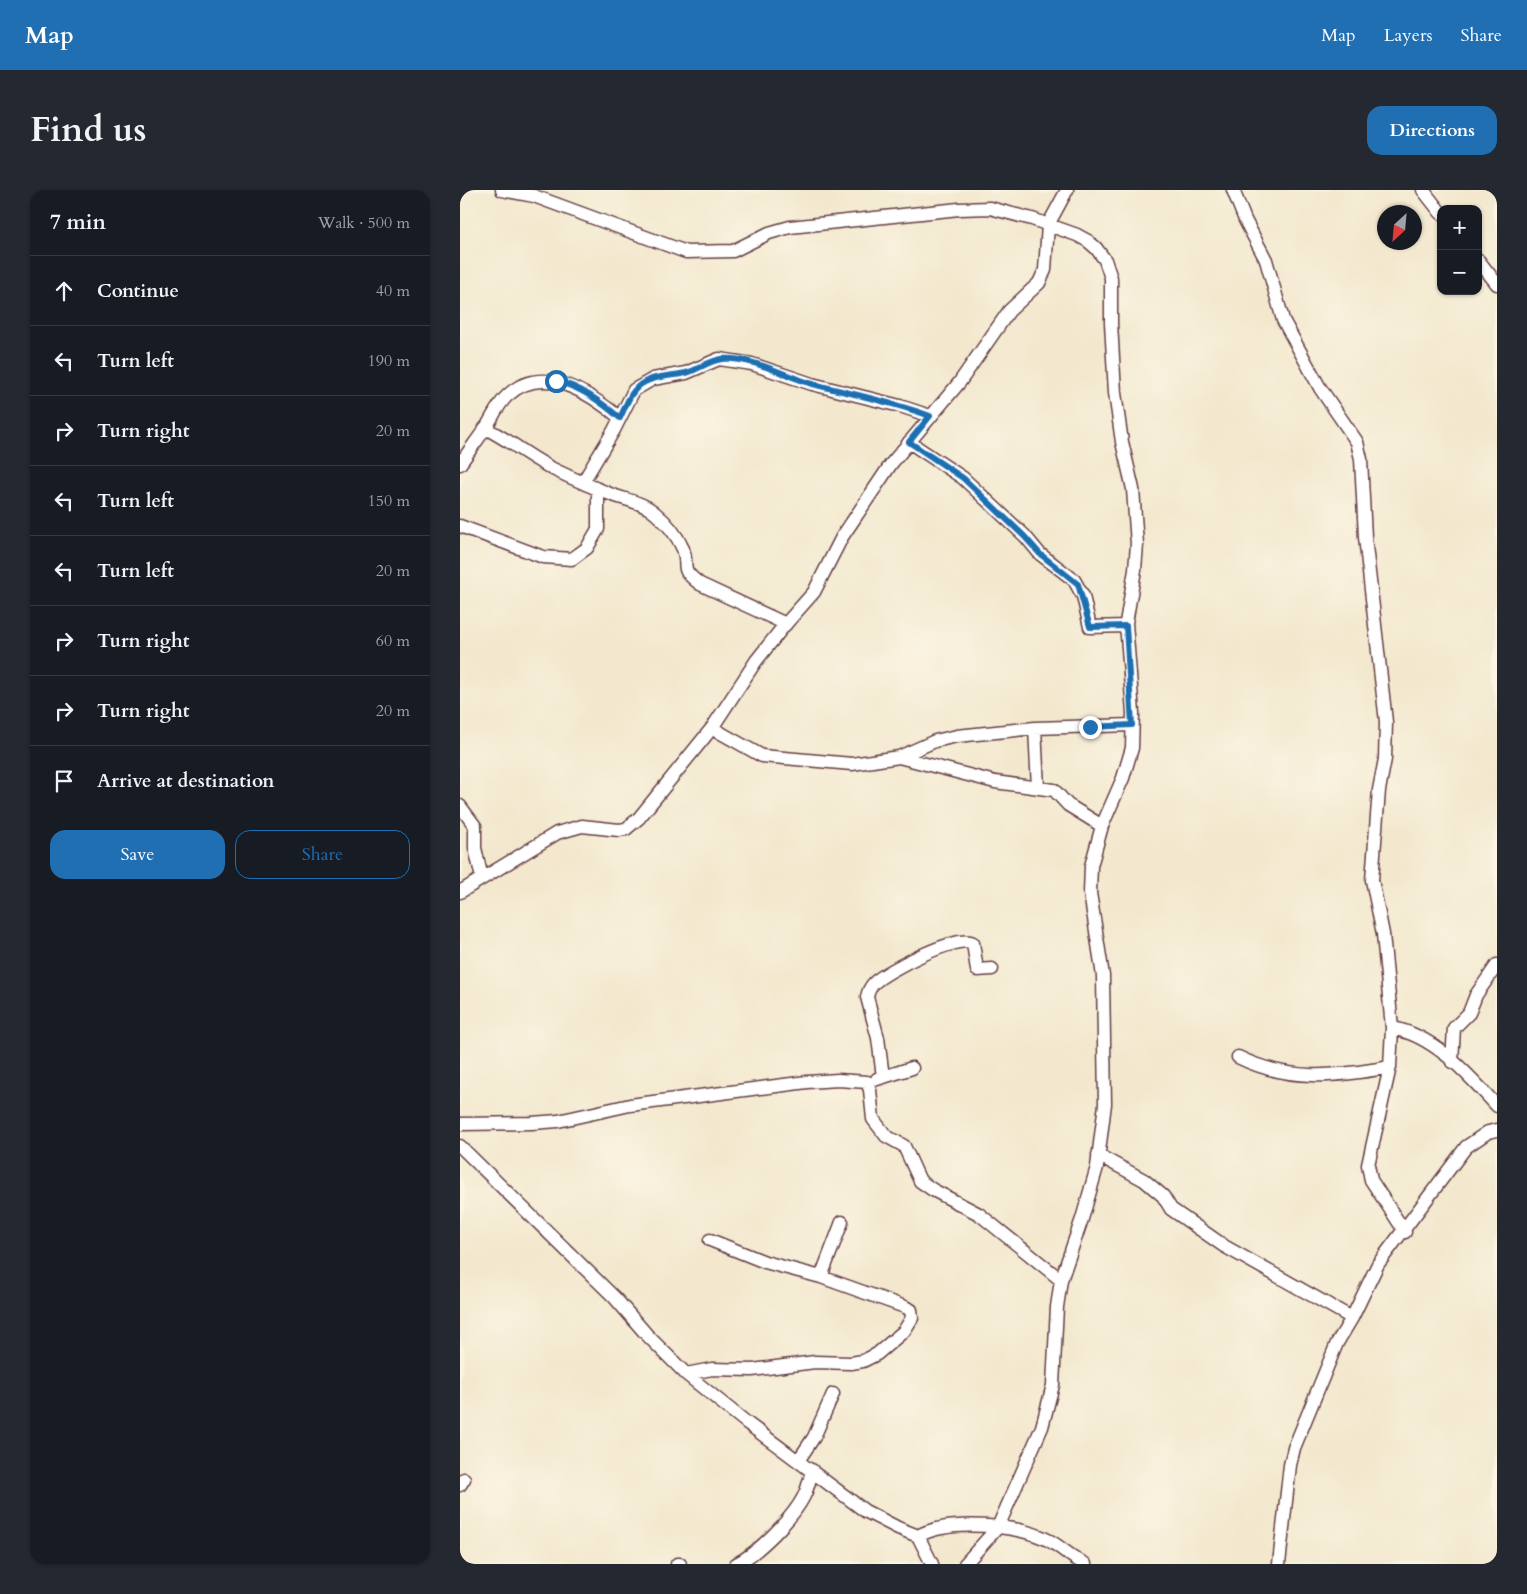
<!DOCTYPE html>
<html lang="en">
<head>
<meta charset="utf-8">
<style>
	body { margin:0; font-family:Cardo,serif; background:#242831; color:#f1f3f6 }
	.controls { position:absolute; right:15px; top:15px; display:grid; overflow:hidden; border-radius:10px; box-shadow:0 1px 4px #0004 }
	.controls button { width:45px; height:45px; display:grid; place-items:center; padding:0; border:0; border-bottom:1px solid #363941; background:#171b24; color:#f1f3f6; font:25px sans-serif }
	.compass { position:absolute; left:917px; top:15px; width:45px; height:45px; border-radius:50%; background:#171b24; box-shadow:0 1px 4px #0004; rotate:206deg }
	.stop { position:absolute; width:15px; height:15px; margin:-11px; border:4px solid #1f6fb2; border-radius:50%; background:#fff }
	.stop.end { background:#1f6fb2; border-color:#fff; box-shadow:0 1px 5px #0008 }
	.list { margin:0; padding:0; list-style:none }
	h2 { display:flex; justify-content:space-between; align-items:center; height:65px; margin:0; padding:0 20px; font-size:21px }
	h2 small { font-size:16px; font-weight:400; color:#9ea1a6 }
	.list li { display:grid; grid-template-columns:32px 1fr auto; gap:15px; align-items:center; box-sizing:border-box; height:70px; padding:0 20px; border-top:1px solid #363941 }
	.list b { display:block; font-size:19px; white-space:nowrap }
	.list em { font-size:16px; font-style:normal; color:#9ea1a6 }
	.actions { display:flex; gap:10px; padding:15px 20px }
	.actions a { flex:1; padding:11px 0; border:1px solid #1f6fb2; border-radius:15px; text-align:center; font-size:18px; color:#1f6fb2 }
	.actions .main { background:#1f6fb2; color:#fff }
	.icon { flex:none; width:28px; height:28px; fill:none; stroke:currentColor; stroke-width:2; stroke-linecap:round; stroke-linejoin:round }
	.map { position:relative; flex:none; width:1037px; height:1374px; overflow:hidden; border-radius:15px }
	header { display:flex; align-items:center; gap:30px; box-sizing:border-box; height:70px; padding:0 25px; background:#1f6fb2; color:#fff }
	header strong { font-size:24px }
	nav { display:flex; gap:28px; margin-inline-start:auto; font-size:18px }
	.intro { display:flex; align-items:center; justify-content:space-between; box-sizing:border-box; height:120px; padding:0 30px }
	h1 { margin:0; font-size:35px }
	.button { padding:12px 22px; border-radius:15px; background:#1f6fb2; color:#fff; font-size:18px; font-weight:700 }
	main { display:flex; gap:30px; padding:0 30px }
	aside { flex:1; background:#171b24; border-radius:15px; box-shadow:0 1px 4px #0004 }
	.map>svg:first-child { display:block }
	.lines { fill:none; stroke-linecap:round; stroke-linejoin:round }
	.minor-casing { stroke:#633d43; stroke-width:15 }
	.minor { stroke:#fff; stroke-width:12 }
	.route { stroke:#1f6fb2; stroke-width:6 }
</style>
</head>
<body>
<header>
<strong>Map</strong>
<nav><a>Map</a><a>Layers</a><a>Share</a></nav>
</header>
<div class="intro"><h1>Find us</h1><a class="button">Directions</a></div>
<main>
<aside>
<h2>7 min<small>Walk · 500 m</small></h2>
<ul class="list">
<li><svg class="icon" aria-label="ahead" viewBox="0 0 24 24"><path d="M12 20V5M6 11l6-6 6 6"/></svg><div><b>Continue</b></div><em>40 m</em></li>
<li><svg class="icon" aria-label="left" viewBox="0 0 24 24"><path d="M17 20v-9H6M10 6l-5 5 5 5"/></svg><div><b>Turn left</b></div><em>190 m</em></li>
<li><svg class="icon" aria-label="right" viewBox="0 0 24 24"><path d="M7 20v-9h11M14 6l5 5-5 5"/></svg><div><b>Turn right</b></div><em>20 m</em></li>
<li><svg class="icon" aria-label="left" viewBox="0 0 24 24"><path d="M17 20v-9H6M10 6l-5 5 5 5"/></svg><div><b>Turn left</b></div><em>150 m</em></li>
<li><svg class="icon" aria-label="left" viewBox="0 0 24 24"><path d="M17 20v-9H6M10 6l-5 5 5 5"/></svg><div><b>Turn left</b></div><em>20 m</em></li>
<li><svg class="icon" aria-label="right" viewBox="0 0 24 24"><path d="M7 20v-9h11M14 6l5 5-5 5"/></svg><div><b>Turn right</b></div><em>60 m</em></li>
<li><svg class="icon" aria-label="right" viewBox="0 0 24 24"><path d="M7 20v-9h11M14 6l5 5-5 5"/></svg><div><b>Turn right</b></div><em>20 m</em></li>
<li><svg class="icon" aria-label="arrive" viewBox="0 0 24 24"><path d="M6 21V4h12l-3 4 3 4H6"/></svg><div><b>Arrive at destination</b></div></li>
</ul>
<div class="actions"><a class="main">Save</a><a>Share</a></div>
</aside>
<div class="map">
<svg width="1037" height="1374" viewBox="0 0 1037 1374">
	<rect width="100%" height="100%" fill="#fcf5e5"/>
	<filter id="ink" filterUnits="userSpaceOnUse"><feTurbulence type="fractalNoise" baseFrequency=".02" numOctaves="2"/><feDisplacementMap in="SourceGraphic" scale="10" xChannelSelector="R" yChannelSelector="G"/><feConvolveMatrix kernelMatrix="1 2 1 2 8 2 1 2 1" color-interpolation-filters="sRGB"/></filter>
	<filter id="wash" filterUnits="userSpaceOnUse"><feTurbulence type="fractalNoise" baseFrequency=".0096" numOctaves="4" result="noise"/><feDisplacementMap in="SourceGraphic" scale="20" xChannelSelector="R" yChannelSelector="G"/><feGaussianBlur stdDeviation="1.12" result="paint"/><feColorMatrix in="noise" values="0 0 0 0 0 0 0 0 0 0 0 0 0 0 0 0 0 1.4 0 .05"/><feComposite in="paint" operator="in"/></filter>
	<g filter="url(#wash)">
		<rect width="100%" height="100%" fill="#f3e8ce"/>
	</g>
	<g filter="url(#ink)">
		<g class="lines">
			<g class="minor-casing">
				<path id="minor" d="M42,0l32,6 152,56 47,-1 36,-18 21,-6 169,-18 31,-1 42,11 45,16 11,6 8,7 9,12 6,18v45l4,70 7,49 11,47 4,55 -2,26 -9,53 7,90 -1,35 -9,30 -21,48 -11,40 -1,27 13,83 2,128 -8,63 -15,52 -21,61 -4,27 -4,78 -11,42 -44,100 -33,37
					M773,0l12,30 21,40 17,60 37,68 37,54 4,17 4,78 21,185 -1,37 -6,31 -7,90 11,54 9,94 -2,39 -22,98 3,15 34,52
					M963,0l18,23
					M1018,70l19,24
					M25,238c26,13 47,31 72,43 17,8 35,16 53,23 15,6 33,8 45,19 11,9 22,22 28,36 7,19 -6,18 17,35l86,40
					M449,252l54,36 62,58 15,18 34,26 9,16 7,31 36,-1
					M0,274c9,-13 18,-25 27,-38 6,-10 12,-23 21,-31 36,-33 83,-1 112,23
					M123,292l31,-52 20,-40 19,-11 33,-6 33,-14 33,5 60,20 88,22 30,10
					M0,336l83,31 29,2 15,-11 11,-19v-40
					M252,538l50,28 90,8 47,-7 36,-16 22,-5 78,-8 97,-3
					M575,538l3,60
					M439,567l96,25 59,8 14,15 34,21
					M0,616l15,20v22l7,30
					M0,702l97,-59 25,-7 37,4 7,-1 13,-11 73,-90 44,-67 27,-34 31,-35 28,-55 49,-73 68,-81 50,-72 30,-28 6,-13 3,-45 19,-35
					M932,838c44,8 76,47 105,78
					M778,867c51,25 97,20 152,10
					M992,872l2,-34 15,-15 7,-18 21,-30
					M423,887l-5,-39 -11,-41c1,-5 3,-10 7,-14 12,-12 85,-50 99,-40l4,27 15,-1
					M417,889l35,-11
					M0,934l72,-1 26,-2 72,-16 177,-23 31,-2 29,2 3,8 3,29 13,17 18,10 16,35 13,9 46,24 82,66
					M0,956l155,152 32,37 39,39 61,49 118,88 33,17 20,8c30,-17 101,-12 132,5 12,7 22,17 35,23
					M638,965l46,25 19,16 8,13 53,37 128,72
					M361,1087l21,-55
					M226,1184l26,-5 40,1 63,-8 36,1 12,-2 14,-7 27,-23 8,-13 -1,-8 -6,-3 -84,-30 -56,-15 -55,-22
					M338,1271l16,-24 19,-43
					M0,1295l4,-6
					M458,1346l14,28
					M217,1374h3
					M276,1374c22,-11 57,-46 68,-68 4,-8 6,-17 8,-26
					M819,1374l11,-99 4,-17 43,-105 15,-25 26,-54 88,-117 22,-15 9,-2"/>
			</g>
			<use href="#minor" class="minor"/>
		</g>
	</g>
	<g class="lines" filter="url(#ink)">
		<path class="route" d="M96,191c25,6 45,21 64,37 4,-8 8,-20 14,-27 12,-16 35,-14 52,-18 12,-3 24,-13 36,-14 31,-2 62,17 91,25 39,10 79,18 117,32l-21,26 54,36 61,58 16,18 38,30 12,43 36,-1 6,99 -42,2"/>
	</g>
</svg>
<div class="controls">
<button>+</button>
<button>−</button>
</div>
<svg class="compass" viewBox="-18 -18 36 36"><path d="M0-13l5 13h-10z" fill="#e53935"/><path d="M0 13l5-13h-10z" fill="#9ea1a6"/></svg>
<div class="stop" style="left:96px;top:191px"></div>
<div class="stop end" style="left:630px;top:537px"></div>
</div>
</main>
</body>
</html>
